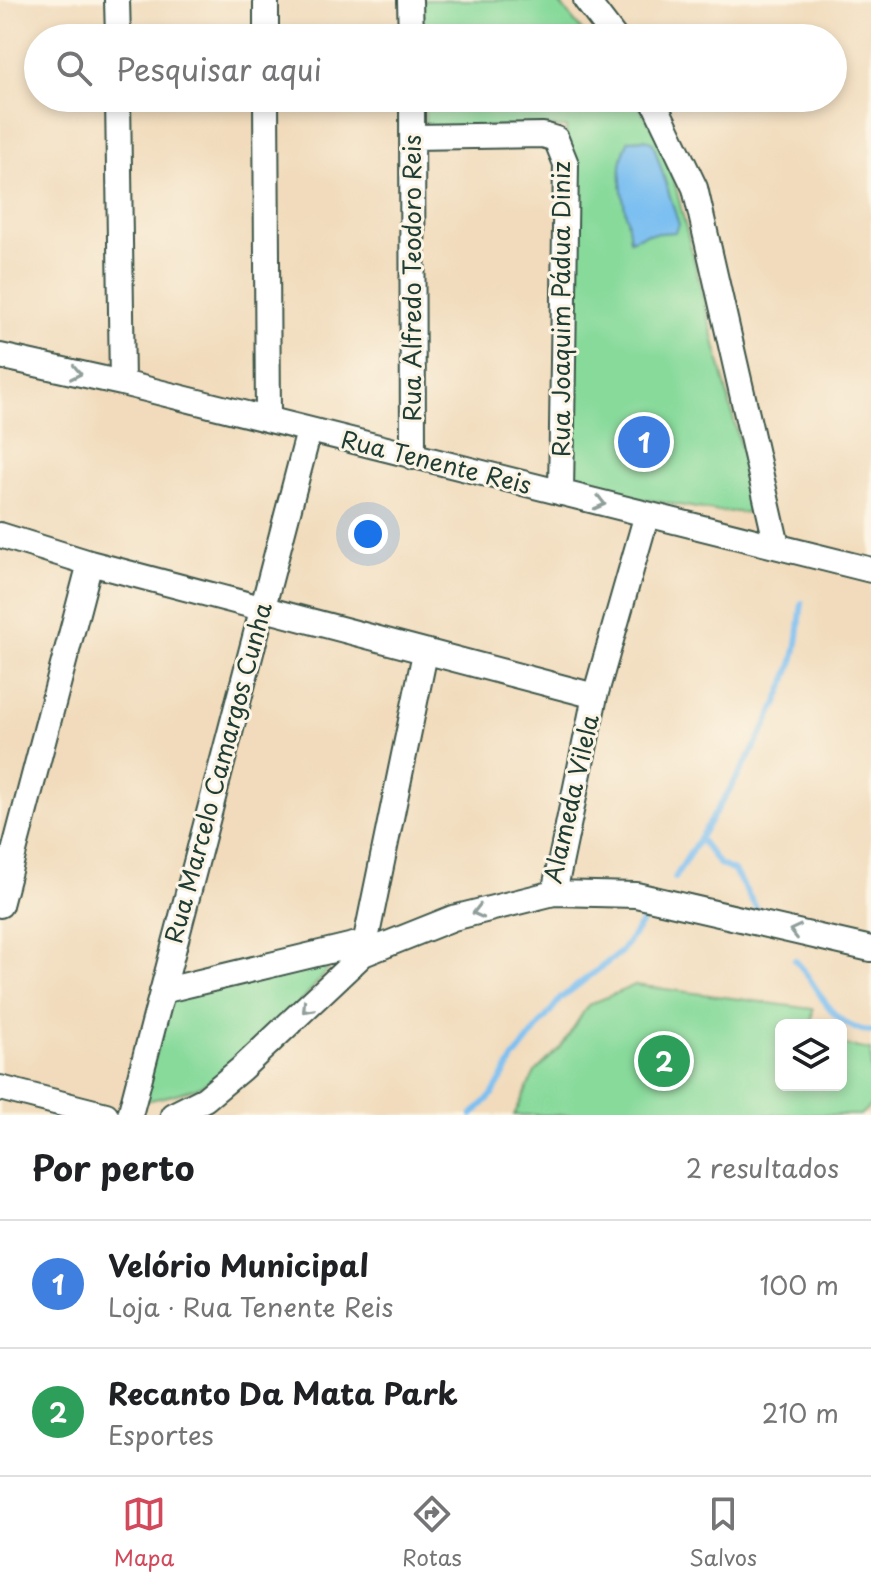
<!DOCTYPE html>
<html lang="pt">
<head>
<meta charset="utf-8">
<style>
	body { margin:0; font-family:"Playpen Sans",sans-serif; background:#f2f2f2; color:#202124 }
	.controls { position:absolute; right:24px; bottom:24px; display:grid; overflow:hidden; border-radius:12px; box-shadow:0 4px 12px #0003 }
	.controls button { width:72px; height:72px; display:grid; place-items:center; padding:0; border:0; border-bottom:2px solid #e0e0e0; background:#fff; color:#202124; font:40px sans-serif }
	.you { position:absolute; left:368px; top:534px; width:28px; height:28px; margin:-20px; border:6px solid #fff; border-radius:50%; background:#1a73e8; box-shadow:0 0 0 12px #1a73e833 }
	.badge { display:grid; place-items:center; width:52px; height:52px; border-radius:50%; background:#d1495b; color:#fff; font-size:26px; font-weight:700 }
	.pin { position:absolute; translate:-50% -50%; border:4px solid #fff; box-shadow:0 2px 8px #0006 }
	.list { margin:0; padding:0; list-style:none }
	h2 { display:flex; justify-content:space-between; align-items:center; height:104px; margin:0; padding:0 32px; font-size:34px }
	h2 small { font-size:26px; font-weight:400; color:#757577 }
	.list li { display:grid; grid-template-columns:52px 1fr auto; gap:24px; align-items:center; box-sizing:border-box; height:128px; padding:0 32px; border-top:2px solid #e0e0e0 }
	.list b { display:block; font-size:30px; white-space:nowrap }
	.list p { margin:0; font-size:26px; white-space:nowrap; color:#757577 }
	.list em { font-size:26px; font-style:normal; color:#757577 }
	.icon { flex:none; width:44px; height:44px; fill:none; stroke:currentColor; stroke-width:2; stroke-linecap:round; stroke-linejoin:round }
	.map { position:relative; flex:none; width:871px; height:1115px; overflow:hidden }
	.search { position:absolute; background:#fff; box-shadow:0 4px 12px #0003; left:24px; right:24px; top:24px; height:88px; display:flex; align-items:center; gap:20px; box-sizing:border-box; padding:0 28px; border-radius:44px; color:#757577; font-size:30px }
	.sheet { height:360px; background:#fff }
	nav { display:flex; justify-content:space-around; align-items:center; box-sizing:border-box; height:112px; border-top:2px solid #e0e0e0; background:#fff; font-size:22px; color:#757577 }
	nav a { display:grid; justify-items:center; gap:4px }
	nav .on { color:#d1495b }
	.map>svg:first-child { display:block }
	.green { fill:#88da9b; stroke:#548c68; stroke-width:2 }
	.water { fill:#7bbff1; stroke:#4d7e92; stroke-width:2 }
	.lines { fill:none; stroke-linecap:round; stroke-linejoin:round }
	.stream { stroke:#7bbff1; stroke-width:6 }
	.minor-casing { stroke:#3e5548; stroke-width:28 }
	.minor { stroke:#fff; stroke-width:24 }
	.oneway { stroke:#8f9e9a }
	.labels { text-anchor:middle; stroke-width:6; stroke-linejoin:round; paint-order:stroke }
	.street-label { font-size:24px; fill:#1f3d34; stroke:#fcf5e5 }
</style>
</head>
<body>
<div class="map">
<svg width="871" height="1115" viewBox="0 0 871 1115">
	<rect width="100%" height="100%" fill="#fcf5e5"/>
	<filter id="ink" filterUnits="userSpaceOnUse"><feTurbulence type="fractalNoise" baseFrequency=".0125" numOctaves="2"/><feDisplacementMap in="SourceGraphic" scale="16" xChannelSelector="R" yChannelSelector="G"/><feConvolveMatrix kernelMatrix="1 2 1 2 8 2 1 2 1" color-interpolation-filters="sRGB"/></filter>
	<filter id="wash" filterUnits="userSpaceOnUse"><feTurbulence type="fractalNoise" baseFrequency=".006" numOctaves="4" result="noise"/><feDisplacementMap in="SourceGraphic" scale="32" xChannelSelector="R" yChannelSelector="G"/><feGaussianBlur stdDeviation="1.8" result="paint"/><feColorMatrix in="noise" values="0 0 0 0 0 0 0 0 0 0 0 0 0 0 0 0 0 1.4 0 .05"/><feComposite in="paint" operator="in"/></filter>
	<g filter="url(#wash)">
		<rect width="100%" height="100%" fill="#f1dbbc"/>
		<path class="green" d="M423,0h134l31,38h-165z
			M425,98h209l24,38 18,52 81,325 -42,-2 -141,-23 -8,-361h-141z
			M334,962c-32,41 -86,99 -132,123 -17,9 -41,12 -60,17l29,-102z
			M635,985l178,24 -2,16h-30v60h60v-40l30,5v55l-11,10h-346l21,-43 26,-25 27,-42z"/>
		<path class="water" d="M645,139l8,4 26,82 -4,7 -29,2 -16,6c-3,-35 -19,-68 -1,-100z"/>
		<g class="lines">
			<path class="stream" d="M699,838l20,26 15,7 26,43
				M675,878c42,-71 91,-136 117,-214 7,-19 7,-42 10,-61
				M795,960c25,26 34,69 76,71
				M472,1115l20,-20 22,-37 47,-60 60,-46 22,-31"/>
		</g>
	</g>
	<g filter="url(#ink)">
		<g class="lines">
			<g class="minor-casing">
				<path id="minor" d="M117,0l1,38
					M266,0v38
					M410,0l1,38
					M586,0l29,38
					M118,98l4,285
					M266,98l2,321
					M412,98l1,359
					M652,98l43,90 82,358
					M413,137l130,-2 13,4 10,25 -5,329
					M0,356l122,27 749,187
					M0,535l90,28 505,133
					M554,893l41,-197 52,-182
					M0,905l90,-342
					M363,954l62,-301
					M162,991l204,-49
					M0,1088l106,27
					M130,1115l179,-684
					M173,1115l32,-16 36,-30 122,-115 90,-36 101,-25 82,2 235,54"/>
			</g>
			<use href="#minor" class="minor"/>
		</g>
		<defs><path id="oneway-chevron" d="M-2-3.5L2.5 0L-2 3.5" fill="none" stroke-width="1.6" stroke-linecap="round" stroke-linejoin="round" transform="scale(2)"/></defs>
		<g class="oneway">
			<use href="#oneway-chevron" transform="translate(76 373) rotate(12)"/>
			<use href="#oneway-chevron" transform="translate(600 503) rotate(14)"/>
			<use href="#oneway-chevron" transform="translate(478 912) rotate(166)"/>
			<use href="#oneway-chevron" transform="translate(795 931) rotate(-167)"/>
			<use href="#oneway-chevron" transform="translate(307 1008) rotate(133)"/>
		</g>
	</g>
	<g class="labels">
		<g class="street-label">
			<text transform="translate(413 278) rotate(-90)" y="8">Rua Alfredo Teodoro Reis</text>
			<text transform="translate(562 309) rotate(-90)" y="8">Rua Joaquim Pádua Diniz</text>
			<text transform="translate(436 463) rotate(14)" y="8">Rua Tenente Reis</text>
			<text transform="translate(219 773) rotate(-75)" y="8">Rua Marcelo Camargos Cunha</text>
			<text transform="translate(572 799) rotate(-77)" y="8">Alameda Vilela</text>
		</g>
	</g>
</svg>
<div class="controls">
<button><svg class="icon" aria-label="layers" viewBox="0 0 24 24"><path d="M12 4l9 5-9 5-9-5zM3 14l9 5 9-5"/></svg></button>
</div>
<div class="you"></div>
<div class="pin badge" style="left:644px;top:442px;background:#3f7fe0">1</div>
<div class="pin badge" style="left:664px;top:1061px;background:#2e9e5b">2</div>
<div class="search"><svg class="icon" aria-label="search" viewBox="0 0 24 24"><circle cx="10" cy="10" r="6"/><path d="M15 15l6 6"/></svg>Pesquisar aqui</div>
</div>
<section class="sheet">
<h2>Por perto<small>2 resultados</small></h2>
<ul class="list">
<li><span class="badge" style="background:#3f7fe0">1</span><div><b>Velório Municipal</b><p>Loja · Rua Tenente Reis</p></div><em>100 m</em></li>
<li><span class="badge" style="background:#2e9e5b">2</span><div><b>Recanto Da Mata Park</b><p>Esportes</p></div><em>210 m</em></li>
</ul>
</section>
<nav>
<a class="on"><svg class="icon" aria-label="map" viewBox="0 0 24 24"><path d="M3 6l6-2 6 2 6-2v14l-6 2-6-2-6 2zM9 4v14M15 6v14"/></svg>Mapa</a>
<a><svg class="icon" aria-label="directions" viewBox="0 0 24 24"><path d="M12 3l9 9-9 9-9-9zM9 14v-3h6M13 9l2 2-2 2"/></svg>Rotas</a>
<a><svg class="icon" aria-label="saved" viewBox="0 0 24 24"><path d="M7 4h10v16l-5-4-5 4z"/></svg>Salvos</a>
</nav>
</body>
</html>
